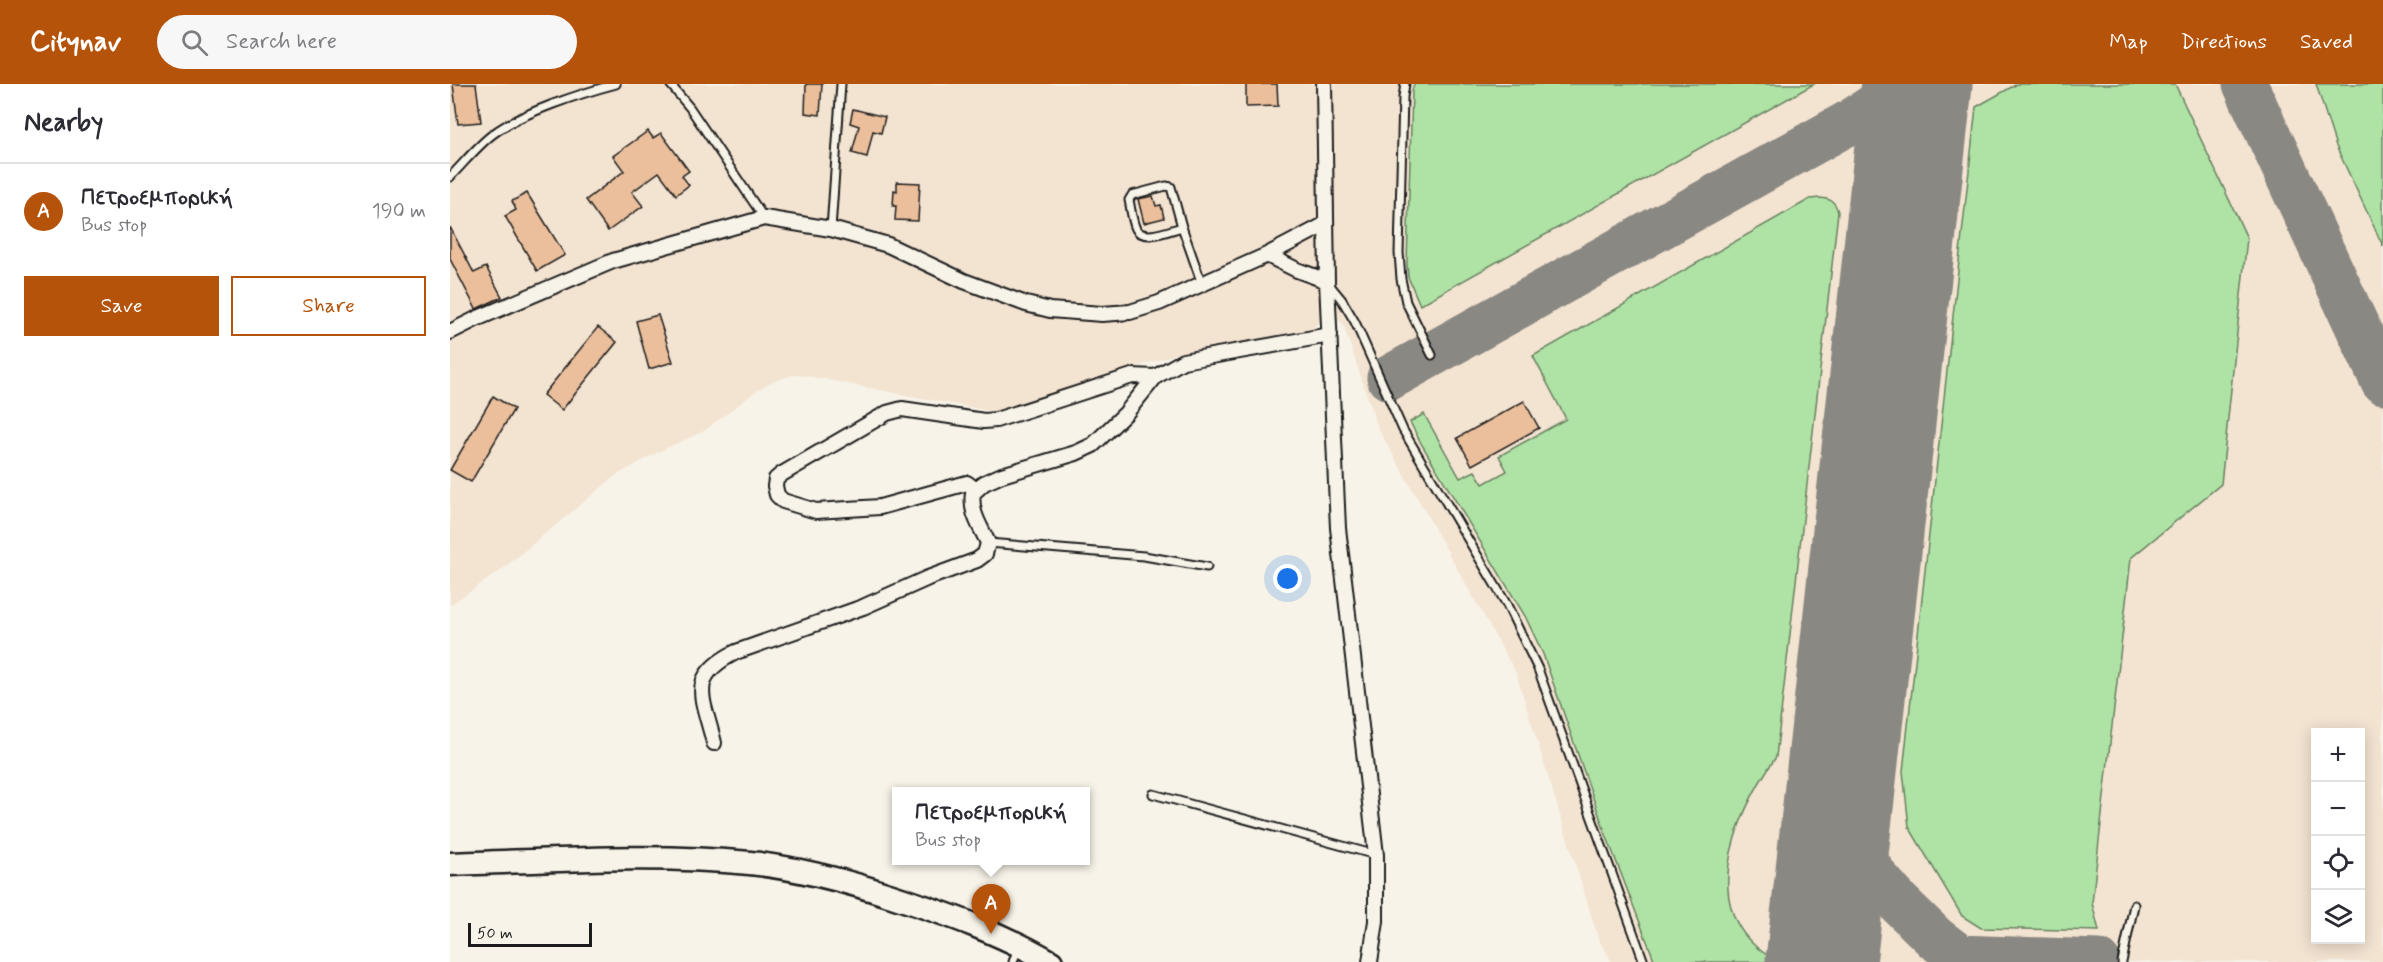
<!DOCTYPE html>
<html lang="en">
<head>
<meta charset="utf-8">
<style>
	body { margin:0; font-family:Mynerve,sans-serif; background:#f7f7f7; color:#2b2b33 }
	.controls { position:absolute; right:18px; bottom:18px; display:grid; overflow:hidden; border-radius:0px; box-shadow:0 3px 15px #0003 }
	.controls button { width:54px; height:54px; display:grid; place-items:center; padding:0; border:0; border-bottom:2px solid #e1e1e2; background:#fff; color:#2b2b33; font:30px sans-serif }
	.scale { position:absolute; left:18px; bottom:15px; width:124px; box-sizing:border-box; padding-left:6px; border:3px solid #1c1c1c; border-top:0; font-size:16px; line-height:21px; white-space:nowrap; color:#1c1c1c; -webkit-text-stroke:4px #f7f3e8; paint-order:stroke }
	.you { position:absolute; left:838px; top:495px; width:21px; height:21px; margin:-15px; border:4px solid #fff; border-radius:50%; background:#1a73e8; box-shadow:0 0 0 9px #1a73e833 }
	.badge { display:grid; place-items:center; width:39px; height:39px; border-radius:50%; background:#b45309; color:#fff; font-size:20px; font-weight:700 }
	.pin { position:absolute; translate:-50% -50px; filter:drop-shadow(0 2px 3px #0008) }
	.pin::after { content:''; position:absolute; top:32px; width:21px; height:18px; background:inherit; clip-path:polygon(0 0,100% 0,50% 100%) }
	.popup { position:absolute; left:442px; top:703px; width:198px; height:78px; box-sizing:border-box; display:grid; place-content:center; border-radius:0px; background:#fff; filter:drop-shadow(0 2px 4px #0005); font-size:20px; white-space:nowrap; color:#7c7c81 }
	.popup b { font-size:22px; color:#2b2b33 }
	.popup::after { content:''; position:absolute; left:50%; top:100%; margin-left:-12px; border:12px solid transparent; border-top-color:#fff }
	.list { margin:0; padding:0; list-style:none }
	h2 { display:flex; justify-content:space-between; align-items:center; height:78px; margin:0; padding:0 24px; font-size:26px }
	h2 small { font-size:20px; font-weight:400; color:#7c7c81 }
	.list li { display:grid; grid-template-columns:39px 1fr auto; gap:18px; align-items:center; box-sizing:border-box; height:96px; padding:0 24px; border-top:2px solid #e1e1e2 }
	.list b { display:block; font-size:22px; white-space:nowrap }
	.list p { margin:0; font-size:20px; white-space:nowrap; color:#7c7c81 }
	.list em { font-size:20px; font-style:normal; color:#7c7c81 }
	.actions { display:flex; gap:12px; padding:18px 24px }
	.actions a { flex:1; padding:14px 0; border:2px solid #b45309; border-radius:0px; text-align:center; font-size:21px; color:#b45309 }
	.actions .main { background:#b45309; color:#fff }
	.icon { flex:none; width:33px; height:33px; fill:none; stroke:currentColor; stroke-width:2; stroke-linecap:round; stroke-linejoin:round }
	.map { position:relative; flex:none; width:1933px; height:878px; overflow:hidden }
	header { display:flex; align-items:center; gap:36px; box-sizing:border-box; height:84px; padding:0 30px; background:#b45309; color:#fff }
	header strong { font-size:28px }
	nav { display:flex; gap:33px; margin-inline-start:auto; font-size:21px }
	.search { width:420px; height:54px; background:#f7f7f7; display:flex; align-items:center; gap:15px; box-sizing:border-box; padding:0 21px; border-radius:33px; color:#7c7c81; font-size:22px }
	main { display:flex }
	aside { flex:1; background:#fff }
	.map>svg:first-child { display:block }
	.built { fill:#f3e3d1; fill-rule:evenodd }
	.green { fill:#afe3a5; stroke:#668060; stroke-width:1.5 }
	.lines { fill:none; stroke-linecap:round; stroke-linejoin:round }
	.taxiway { stroke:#8a8882; stroke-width:45 }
	.runway { stroke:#8a8882; stroke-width:111 }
	.building { fill:#ebbf9b; stroke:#1c1c1c; stroke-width:1.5 }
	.lane-casing { stroke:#1c1c1c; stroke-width:11 }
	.street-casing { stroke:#1c1c1c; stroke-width:18 }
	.primary-casing { stroke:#1c1c1c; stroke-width:27 }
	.lane { stroke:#f7f3e8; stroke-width:7 }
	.street { stroke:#f7f3e8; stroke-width:14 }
	.primary { stroke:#f7f3e8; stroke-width:22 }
</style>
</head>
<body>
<header>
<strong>Citynav</strong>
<div class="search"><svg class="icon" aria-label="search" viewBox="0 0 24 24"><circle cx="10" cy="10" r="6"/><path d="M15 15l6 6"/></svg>Search here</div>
<nav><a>Map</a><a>Directions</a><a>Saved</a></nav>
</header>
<main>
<aside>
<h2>Nearby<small></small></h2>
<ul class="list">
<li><span class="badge">A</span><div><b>Πετροεμπορική</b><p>Bus stop</p></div><em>190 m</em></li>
</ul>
<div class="actions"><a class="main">Save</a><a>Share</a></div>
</aside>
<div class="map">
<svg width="1933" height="878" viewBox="0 0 1933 878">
	<rect width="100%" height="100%" fill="#f7f3e8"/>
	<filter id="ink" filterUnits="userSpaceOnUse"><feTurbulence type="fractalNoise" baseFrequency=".0167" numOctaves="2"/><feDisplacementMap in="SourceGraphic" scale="12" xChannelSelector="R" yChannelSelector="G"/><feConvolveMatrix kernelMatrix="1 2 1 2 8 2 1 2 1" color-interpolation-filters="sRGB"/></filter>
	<g filter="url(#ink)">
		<path class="built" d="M0,0h1933v878h-771l-13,-22 -83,-267 -138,-245 -35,-104 -6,-5 -18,2 -6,8 -134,24 -180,60 -191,-37 -15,-1 -20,6 -18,11 -51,39 -46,21 -43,24 -115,95 -50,34zM1866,648h44v208h-44z"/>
		<path class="green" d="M964,0h400l-394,221 -12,-28 -1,-13 5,-173z
			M1567,0h158l72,154 -26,246 -90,74 -39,345 7,28 -118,-3 -19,-12 -53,-89 -6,-56 73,-664z
			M1866,0h67v162l-47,-100z
			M1370,114c11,1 15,3 18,14l-62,545c-43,61 -84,161 3,205h-124l-50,-130 -62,-178 -18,-38 -103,-171 -12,-23 14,-8 36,64 15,-7 8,13 24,-13 -8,-15 67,-37 -33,-63 277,-157z"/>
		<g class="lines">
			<path class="taxiway" d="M1795,0l138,298
				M939,294l461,-256 36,-24 14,-14
				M1389,715l7,28 8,17 23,34 22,25 36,35 25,19 139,5"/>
			<path class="runway" d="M1371,878l96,-878"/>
		</g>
		<path class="building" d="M3,0h23l5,38 -23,2z
			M356,0h16l-2,31 -15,-2z
			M796,0h31l1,22 -32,1z
			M403,25l32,8 -4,16 -8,-2 -6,26 -15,-4 7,-27 -9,-3z
			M198,47l5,7 8,-5 28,38 -7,5 7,9 -13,10 -17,-23 -27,20 11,14 -35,25 -22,-31 38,-29 -11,-15z
			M447,98l23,1 -2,38 -23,-1 1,-14h-3l1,-16 3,1z
			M77,109l38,62 -28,16 -32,-55 11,-6 -4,-9z
			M703,112l3,10 5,-1 3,13 -20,5 -6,-24z
			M0,143l24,46 12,-6 16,30 -26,12 -26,-50z
			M208,231l15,47 -24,7 -13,-48z
			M148,243l19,15 -55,68 -19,-15z
			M43,312l21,13 -43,73 -21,-12z
			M1074,317l15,27 -67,37 -15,-27z"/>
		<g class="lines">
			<g class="lane-casing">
				<path id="lane" d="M220,0l20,24 74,110
					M955,0l-2,13 -4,156 2,26 5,23 26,53
					M0,93c14,-14 27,-31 43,-43 27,-21 89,-41 123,-50
					M732,143c-12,3 -38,15 -46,2 -4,-8 -5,-20 -7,-29l3,-5 34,-9 5,1 11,40 20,57
					M381,145l10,-145
					M878,199l14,17 13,22 48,108 104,175 31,64 106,293
					M538,459l156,13 63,11
					M703,710l223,61
					M563,878l5,-15
					M1672,878l12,-57"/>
			</g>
			<g class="street-casing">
				<path id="street" d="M874,0l3,197 11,247 38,327v66l-6,41
					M817,171l30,15 30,11
					M0,248l26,-13 137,-58 151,-43 67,11 57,16 76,36 62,23 24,6 52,4 28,-2 29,-9 108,-48 59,-31
					M526,406l-9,-7 -87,24 -64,4 -33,-10 -6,-6 -2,-9 1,-7 6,-5 105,-61 15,-4 82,12 12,-1 136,-44 23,1
					M264,659c-11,-46 -28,-66 22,-91l127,-45 65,-29 49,-18 8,-6 3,-11c-8,-18 -18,-30 -15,-50l11,-10 18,-8 74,-22 17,-8 33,-32 29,-36 28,-16 147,-26"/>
			</g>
			<g class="primary-casing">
				<path id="primary" d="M0,780c99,-3 201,-11 300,-1 49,5 96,18 142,33 55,18 109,37 159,66"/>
			</g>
			<use href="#lane" class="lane"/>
			<use href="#street" class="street"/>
			<use href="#primary" class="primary"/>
		</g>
	</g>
</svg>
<div class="controls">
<button>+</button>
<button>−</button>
<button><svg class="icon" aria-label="locate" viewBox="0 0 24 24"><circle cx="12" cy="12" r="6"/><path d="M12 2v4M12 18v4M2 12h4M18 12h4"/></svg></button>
<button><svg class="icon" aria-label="layers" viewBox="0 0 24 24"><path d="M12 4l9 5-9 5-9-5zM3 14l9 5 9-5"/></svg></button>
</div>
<div class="scale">50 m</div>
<div class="you"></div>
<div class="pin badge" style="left:541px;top:850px">A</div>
<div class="popup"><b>Πετροεμπορική</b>Bus stop</div>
</div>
</main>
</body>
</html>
